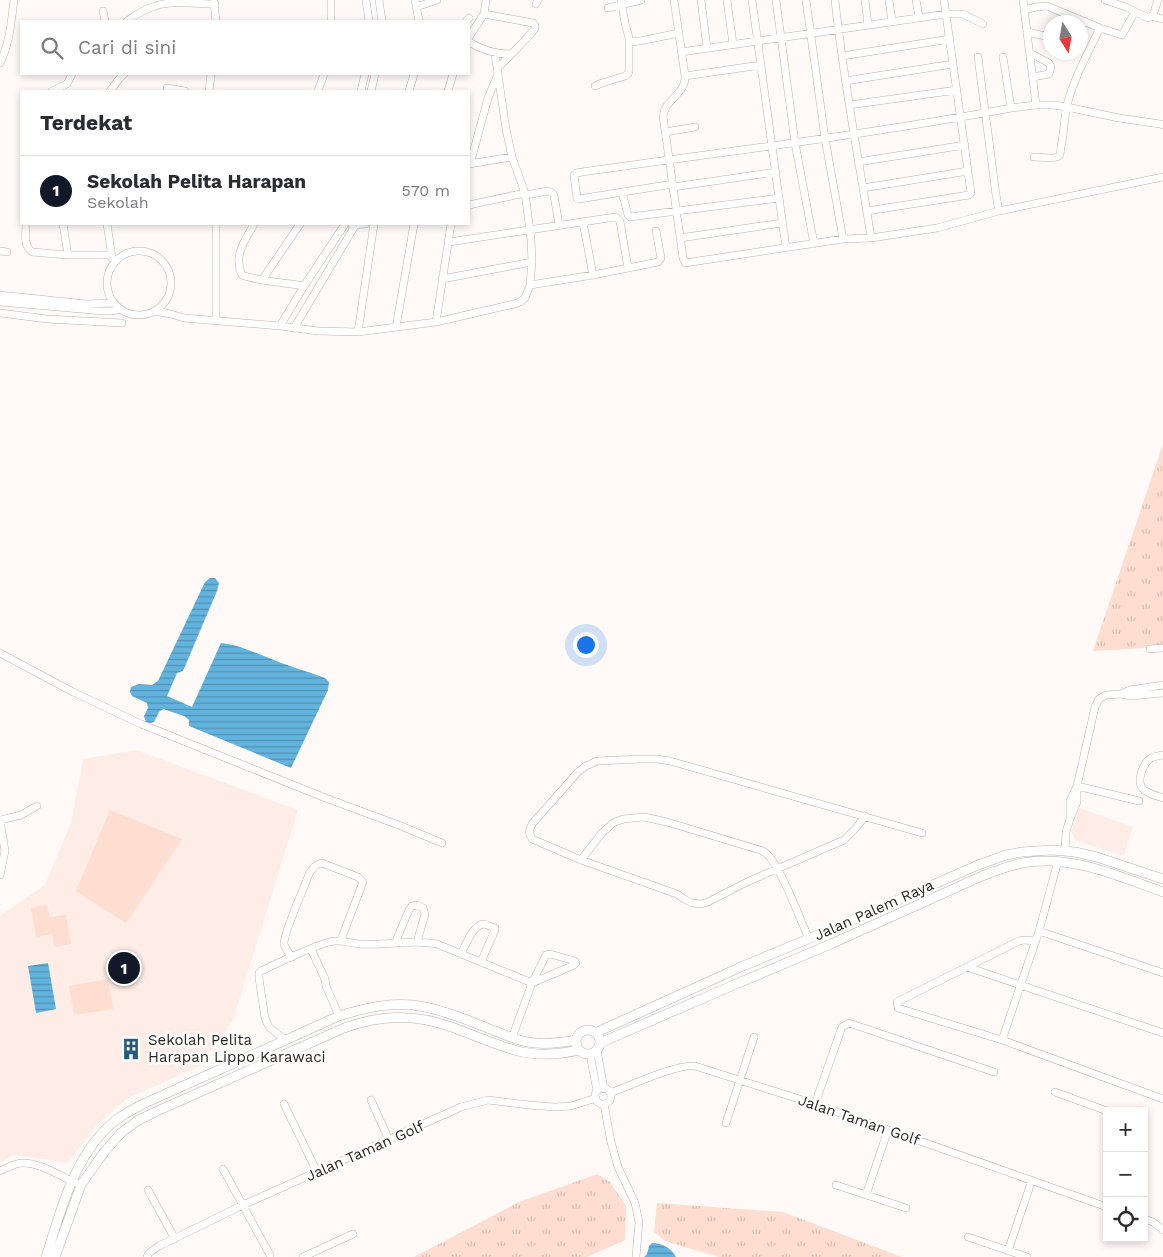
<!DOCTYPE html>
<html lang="id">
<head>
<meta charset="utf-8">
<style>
	body { margin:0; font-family:"Work Sans",sans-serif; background:#f7f7f7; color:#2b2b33 }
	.controls { position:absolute; right:15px; bottom:15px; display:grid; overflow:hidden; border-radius:0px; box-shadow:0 2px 8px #0003 }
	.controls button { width:45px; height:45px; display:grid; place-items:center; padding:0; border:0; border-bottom:1px solid #e1e1e2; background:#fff; color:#2b2b33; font:25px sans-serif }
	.compass { position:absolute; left:1043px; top:15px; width:45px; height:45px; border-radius:50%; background:#fff; box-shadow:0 2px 8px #0003; rotate:169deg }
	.you { position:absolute; left:585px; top:644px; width:18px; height:18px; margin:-12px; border:4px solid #fff; border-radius:50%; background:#1a73e8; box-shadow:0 0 0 8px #1a73e833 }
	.badge { display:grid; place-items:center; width:32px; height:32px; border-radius:50%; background:#111827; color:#fff; font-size:16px; font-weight:700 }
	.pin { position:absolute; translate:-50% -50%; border:2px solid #fff; box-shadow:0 1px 5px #0006 }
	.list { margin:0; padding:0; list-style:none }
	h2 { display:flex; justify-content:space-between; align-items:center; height:65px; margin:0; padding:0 20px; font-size:21px }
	h2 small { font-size:16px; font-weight:400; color:#7c7c81 }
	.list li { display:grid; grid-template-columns:32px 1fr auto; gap:15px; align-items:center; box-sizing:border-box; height:70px; padding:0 20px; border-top:1px solid #e1e1e2 }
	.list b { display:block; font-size:19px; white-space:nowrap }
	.list p { margin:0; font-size:16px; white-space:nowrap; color:#7c7c81 }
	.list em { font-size:16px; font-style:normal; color:#7c7c81 }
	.icon { flex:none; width:28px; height:28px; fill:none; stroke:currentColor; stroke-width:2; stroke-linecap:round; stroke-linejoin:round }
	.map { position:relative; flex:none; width:1163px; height:1257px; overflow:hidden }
	.search { position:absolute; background:#fff; box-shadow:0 2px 8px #0003; left:20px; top:20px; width:450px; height:55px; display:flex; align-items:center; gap:12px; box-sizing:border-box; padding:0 18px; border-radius:0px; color:#7c7c81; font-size:19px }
	.panel { position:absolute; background:#fff; box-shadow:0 2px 8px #0003; left:20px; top:90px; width:450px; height:135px; border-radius:0px }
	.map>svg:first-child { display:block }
	.built { fill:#fdede6 }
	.grass { fill:url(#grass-tufts) }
	.garden { fill:#fdded1 }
	.water { fill:url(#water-rules) }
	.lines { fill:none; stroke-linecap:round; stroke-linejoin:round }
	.minor-casing { stroke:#beb2ae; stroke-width:8 }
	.tertiary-casing { stroke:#beb2ae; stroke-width:10 }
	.minor { stroke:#fff; stroke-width:7 }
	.tertiary { stroke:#fff; stroke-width:9 }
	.labels { text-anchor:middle; stroke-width:5; stroke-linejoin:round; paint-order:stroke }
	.street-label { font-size:15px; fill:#2a2624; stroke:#fff }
	.poi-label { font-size:15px; fill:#2a2624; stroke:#fff; text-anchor:start }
</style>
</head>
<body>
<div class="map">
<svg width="1163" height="1257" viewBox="0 0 1163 1257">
	<defs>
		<pattern id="grass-tufts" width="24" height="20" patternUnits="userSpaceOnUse" patternTransform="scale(1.25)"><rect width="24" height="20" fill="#fdded1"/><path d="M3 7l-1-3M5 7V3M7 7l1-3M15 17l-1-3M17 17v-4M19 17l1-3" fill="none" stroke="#d9beb3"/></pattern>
		<pattern id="water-rules" width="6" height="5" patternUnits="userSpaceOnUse" patternTransform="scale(1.25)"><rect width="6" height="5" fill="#62b3dd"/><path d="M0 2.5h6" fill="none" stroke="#5191b3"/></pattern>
	</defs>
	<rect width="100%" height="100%" fill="#fffaf8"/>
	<path class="built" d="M136,750l162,60 -65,210 -33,46 -74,33 -29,26 -29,38 -55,-8 -13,8v-247l45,-31 26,-62 12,-64z
		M1080,808l53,19 -9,29 -48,-15 -5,-9z"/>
	<path class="grass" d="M1163,444v203l-70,4z
		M597,1174l13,8 16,24 -1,34 -38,17h-173l105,-55z
		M657,1203l126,9 119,45h-184l-53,-16 -11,-9z"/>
	<path class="garden" d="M110,810l72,29 -56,84 -50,-32z
		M47,905l3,12 16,-2 5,29 -16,3 -3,-13 -16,3 -5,-29z
		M108,979l5,30 -39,6 -5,-29z"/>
	<path class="water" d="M210,578h5l4,5 -2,8 -34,80 -6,2 -10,23 25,11 29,-64c18,2 32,9 48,15 18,8 38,13 56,20l4,4 -1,8 -37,78 -102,-42v-6l-5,-4 -21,-7 -4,3 -5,10 -4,1 -4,-1 -2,-6 4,-8 -1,-5 -15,-7 -2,-4 1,-5 8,-3 13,1 6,-4 47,-99z
		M48,963l8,46 -20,4 -8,-47z
		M652,1243c10,0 19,5 24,14h-32l3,-3 2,-8z"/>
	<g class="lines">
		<g class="minor-casing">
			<path id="minor" d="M331,0v21
				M366,0l3,21
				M379,0l3,21
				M415,0l4,21
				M674,0l11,76c1,18 -20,23 -22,40l20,142 2,5 158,-24 28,-1 66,-10 62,-17 164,-34
				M701,0l6,48
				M727,0l6,44
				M752,0l27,198 7,50
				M776,0l19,143 19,101
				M806,0l19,138 18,101
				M835,0c8,80 24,159 36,238
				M865,0l3,25
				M889,0l3,21
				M916,0l3,17
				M1023,0l13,105
				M1105,0l21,7 22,11 3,-2 12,3
				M214,2l2,19
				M536,4l2,-4
				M416,7l21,-7
				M608,8l33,-8
				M1024,10l12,-3 11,-1 53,22 22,7 13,-23
				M103,11l2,10
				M484,14l49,9 2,3v3c-12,14 -25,26 -37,39
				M1151,16l2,-1 5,-15
				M127,21c9,-6 17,-12 28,-15 17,-6 42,-2 60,-2
				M466,21l3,-3
				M1027,32l23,5
				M469,37l15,-23 2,-14
				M469,42c13,8 26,12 41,12
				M629,42l11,-1 39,-8
				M681,52l265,-38h17l20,10
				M1030,53l19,10 2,4 -2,7 -16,3
				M842,56l108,-17
				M978,57l18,138 3,16
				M1003,57l8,51
				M0,63c10,-21 11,-40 14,-63
				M685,76l76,-11
				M845,81l108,-17
				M595,86l7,-3 23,-7 3,-2 1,-3v-33l-4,-15 -4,-23
				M167,88l18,3
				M52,91l15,-7 5,-10
				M110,91l9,-12 5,-5
				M209,91l2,-17
				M318,91l6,-17
				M361,91l4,-17
				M371,91l4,-17
				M409,91l5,-17
				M448,91l5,-17
				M849,105l108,-15
				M665,132l30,-5
				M1034,157c6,0 23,3 26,-2 0,-1 1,-7 1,-8 3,-14 3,-28 6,-42 7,-27 21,-52 33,-77
				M858,162l107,-17
				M469,164l43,-7
				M470,164l18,-66 10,-24
				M673,184l-94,15 -2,-1 -3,-23 2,-2c145,-21 291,-38 435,-65l25,-3h18l13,2 52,11 41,6 3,1
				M673,187l103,-15
				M863,188l105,-17
				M622,192l6,23 2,2 149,-19
				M526,195l21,-4 4,1 3,3 5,30
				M469,205l56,-12
				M867,211l102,-16 2,-2 -27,-193
				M583,222l10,53
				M26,224c0,10 -3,21 6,28l36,3h43
				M63,224l5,31
				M107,224l5,34
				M216,224v96
				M254,224c-9,17 -21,31 -12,51 14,6 46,8 62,11
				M352,225l13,-1
				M680,238l102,-15
				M449,242l166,-25 2,1 3,3 8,47
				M0,251l7,1
				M107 283a32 32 0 1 1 64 0a32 32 0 1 1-64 0Z
				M442,279l90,-17
				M262,280l38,-56
				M530,285l63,-10 65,-13 3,-4 -5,-27
				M0,295l86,9 28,-1
				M0,302l104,9h8l8,-2
				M154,311l17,3 13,4 96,8 24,-40 41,-62
				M0,313l47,6 75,4
				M436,322l15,-98
				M280,326l38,5 40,1 78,-10 78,-18 6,-2 5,-4 5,-13 2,-23 -1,-23 -6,-46 -13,-36 -6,-28 -11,-75
				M396,327l18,-103
				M294,328l62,-104
				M358,332l16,-108
				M1150,649l13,-1
				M0,653l73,39 68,32 182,73 78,29 41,17
				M1121,694l9,-4 33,-5
				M1163,755c-4,1 -8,1 -12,3 -8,5 -16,25 -7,32 5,4 13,6 19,8
				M1077,786l62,15
				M865,816l-9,12 -12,12 -97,42 -39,20 -7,2 -9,-1 -8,-4 -7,-5 -96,-34 -49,-21 -3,-7 3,-8 46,-52 8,-6 11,-5 44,-2h16l13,2 252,72
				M1070,819v-18l7,-15 18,-79 4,-8 7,-4 15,-1 10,2 32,-3
				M1065,851l1,-19 4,-13 7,-17v-13
				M581,860l21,-27 11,-10 10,-4 21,-2 23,5 96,29c16,9 37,69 46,88
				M1058,861l-19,70 -37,109 161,59
				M0,875l5,-24 -5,-31 21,-5 16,-9
				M1039,931l124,42
				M395,943l14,-33 3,-4 5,-1 6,3 2,6 -8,28
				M311,949l14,30 1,7 13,30
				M461,954c4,-8 12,-29 22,-30 4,0 8,3 12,4v2l-14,32
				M292,957c-3,-4 -7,-8 -8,-13 -1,-10 21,-58 25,-70 4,-6 6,-10 13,-11l36,14 5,5 -22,58
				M967,967l196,66
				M285,1040l-16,-13 -2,-4 -2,-5 -6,-40v-5l2,-2c22,-10 44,-22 68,-29 11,-3 19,1 30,2 26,2 52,-5 78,0l95,39 42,-18 2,-2 -1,-2 -25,-7 -4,1 -14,28 -20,55
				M1002,1040l-104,-32 -1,-6 122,-61 5,-1 12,1
				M597,1050l7,39
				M590,1054l7,37
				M595 1096a8 8 0 1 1 16 0a8 8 0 1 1-16 0Z
				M1055,1092l52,19
				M610,1093c20,-7 65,-29 85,-27l120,38 292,103
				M371,1100l18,40
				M284,1104l33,68
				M604,1104l7,38 7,25 17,36 4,19 -3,35
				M815,1104l27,-77 7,-4 145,49
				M726,1123l28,-86
				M223,1169l47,86
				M0,1171c7,-3 15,-8 22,-8 22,0 40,15 59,22
				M836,1185l70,23
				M148,1190l27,49
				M866,1195l22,-65
				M1144,1219l9,3 10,8
				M968,1237l59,20
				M1008,1251l24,-71
				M147,1257l2,-4 10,-7 84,-41 218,-98 27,-7 41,5 26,2 16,-1 25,-8
				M303,1257l50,-23"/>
		</g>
		<g class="tertiary-casing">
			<path id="tertiary" d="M576 1042a12 12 0 1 1 24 0a12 12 0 1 1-24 0Z
				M595,1033l148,-67 82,-34 153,-67 28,-10 16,-3 29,-2 24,2 22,5 66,22
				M600,1043l129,-56 102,-43 151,-68c13,-5 26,-10 40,-13 49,-9 96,13 141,29
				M46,1257c14,-43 25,-90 56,-124 11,-13 26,-21 41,-29l196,-88c28,-9 56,-15 86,-9 25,5 49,16 73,25 9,4 19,8 29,10 16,3 33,1 49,-2
				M55,1257l26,-72 14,-20 10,-14 16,-18 16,-12 18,-9 189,-84c25,-9 49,-13 76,-9 35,5 67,25 102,33 19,4 39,2 57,-2"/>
		</g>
		<use href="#minor" class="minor"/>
		<use href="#tertiary" class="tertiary"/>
	</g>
	<defs>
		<g id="building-bare" transform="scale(1.725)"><path d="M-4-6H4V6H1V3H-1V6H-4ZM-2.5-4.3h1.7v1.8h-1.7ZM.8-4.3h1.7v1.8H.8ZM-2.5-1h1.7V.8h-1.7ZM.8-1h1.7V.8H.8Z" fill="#265c77" stroke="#fff" stroke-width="2.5" paint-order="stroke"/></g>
	</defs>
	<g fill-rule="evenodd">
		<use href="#building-bare" x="131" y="1049"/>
	</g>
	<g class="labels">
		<g class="street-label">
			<text transform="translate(874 910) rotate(-24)" y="5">Jalan Palem Raya</text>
			<text transform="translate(859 1120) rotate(19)" y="5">Jalan Taman Golf</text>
			<text transform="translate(365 1151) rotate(-24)" y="5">Jalan Taman Golf</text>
		</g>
		<g class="poi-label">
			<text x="148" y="1045">Sekolah Pelita<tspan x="148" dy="17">Harapan Lippo Karawaci</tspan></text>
		</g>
	</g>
</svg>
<div class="controls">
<button>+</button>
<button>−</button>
<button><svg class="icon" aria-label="locate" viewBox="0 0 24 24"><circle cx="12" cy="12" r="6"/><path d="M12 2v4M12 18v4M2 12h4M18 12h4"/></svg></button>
</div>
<svg class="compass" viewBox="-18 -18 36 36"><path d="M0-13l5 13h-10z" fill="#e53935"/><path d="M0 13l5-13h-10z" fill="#7c7c81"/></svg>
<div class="you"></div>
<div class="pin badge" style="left:124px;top:968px">1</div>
<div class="search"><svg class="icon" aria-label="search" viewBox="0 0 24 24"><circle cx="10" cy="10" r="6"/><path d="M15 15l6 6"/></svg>Cari di sini</div>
<section class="panel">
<h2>Terdekat<small></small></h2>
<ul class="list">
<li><span class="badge">1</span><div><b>Sekolah Pelita Harapan</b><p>Sekolah</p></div><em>570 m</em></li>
</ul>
</section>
</div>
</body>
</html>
